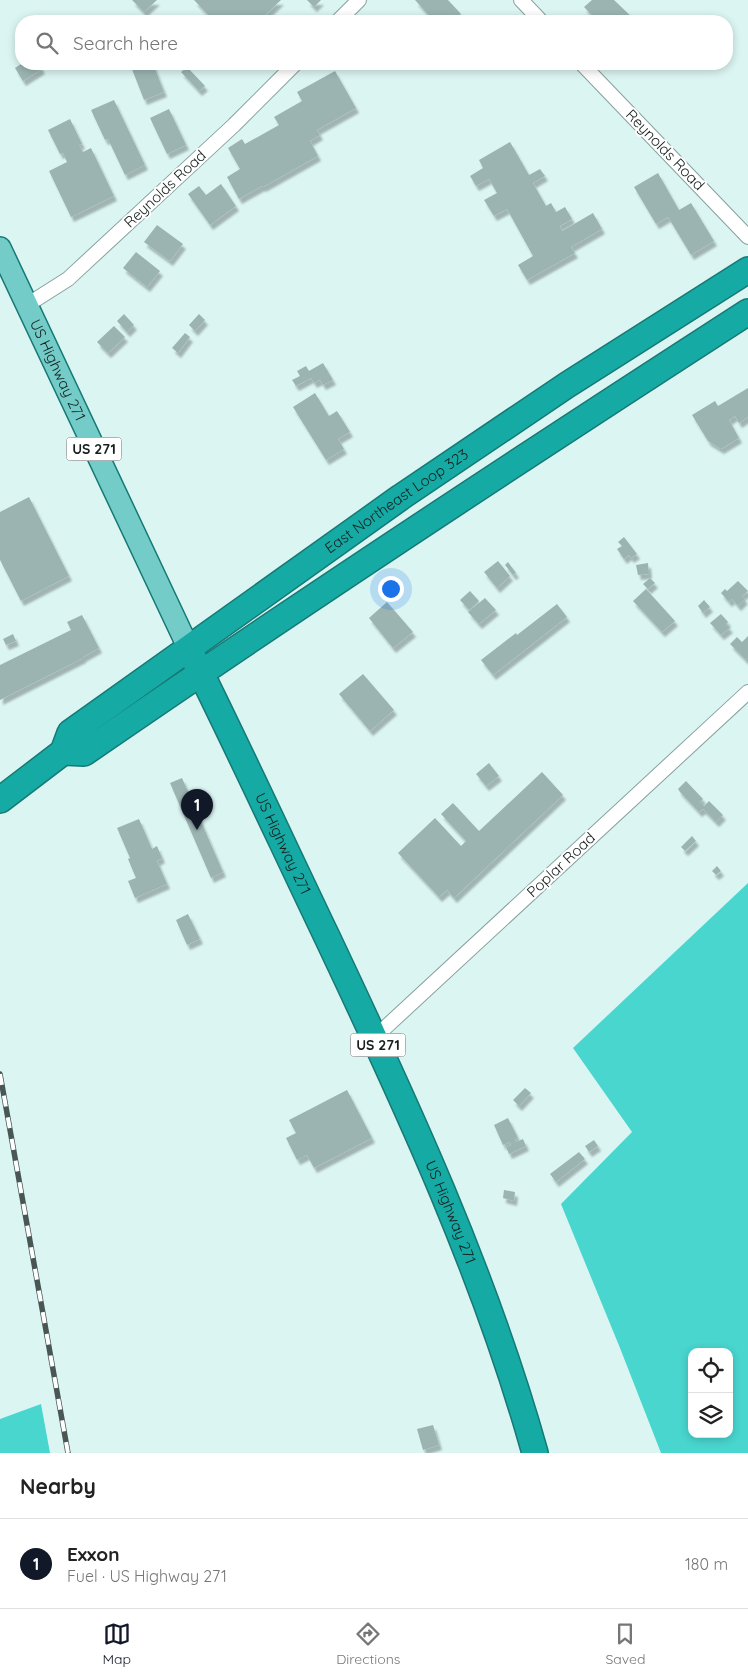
<!DOCTYPE html>
<html lang="en">
<head>
<meta charset="utf-8">
<style>
	body { margin:0; font-family:Quicksand,sans-serif; background:#f6f6f6; color:#222 }
	.controls { position:absolute; right:15px; bottom:15px; display:grid; overflow:hidden; border-radius:10px; box-shadow:0 2px 8px #0003 }
	.controls button { width:45px; height:45px; display:grid; place-items:center; padding:0; border:0; border-bottom:1px solid #e0e0e0; background:#fff; color:#222; font:25px sans-serif }
	.you { position:absolute; left:390px; top:588px; width:18px; height:18px; margin:-12px; border:4px solid #fff; border-radius:50%; background:#1a73e8; box-shadow:0 0 0 8px #1a73e833 }
	.badge { display:grid; place-items:center; width:32px; height:32px; border-radius:50%; background:#111827; color:#fff; font-size:16px; font-weight:700 }
	.pin { position:absolute; translate:-50% -41px; filter:drop-shadow(0 1px 2px #0008) }
	.pin::after { content:''; position:absolute; top:26px; width:18px; height:15px; background:inherit; clip-path:polygon(0 0,100% 0,50% 100%) }
	.list { margin:0; padding:0; list-style:none }
	h2 { display:flex; justify-content:space-between; align-items:center; height:65px; margin:0; padding:0 20px; font-size:21px }
	h2 small { font-size:16px; font-weight:400; color:#767676 }
	.list li { display:grid; grid-template-columns:32px 1fr auto; gap:15px; align-items:center; box-sizing:border-box; height:90px; padding:0 20px; border-top:1px solid #e0e0e0 }
	.list b { display:block; font-size:19px; white-space:nowrap }
	.list p { margin:0; font-size:16px; white-space:nowrap; color:#767676 }
	.list em { font-size:16px; font-style:normal; color:#767676 }
	.icon { flex:none; width:28px; height:28px; fill:none; stroke:currentColor; stroke-width:2; stroke-linecap:round; stroke-linejoin:round }
	.map { position:relative; flex:none; width:748px; height:1453px; overflow:hidden }
	.search { position:absolute; background:#fff; box-shadow:0 2px 8px #0003; left:15px; right:15px; top:15px; height:55px; display:flex; align-items:center; gap:12px; box-sizing:border-box; padding:0 18px; border-radius:20px; color:#767676; font-size:19px }
	.sheet { height:155px; background:#fff }
	nav { display:flex; justify-content:space-around; align-items:center; box-sizing:border-box; height:70px; border-top:1px solid #e0e0e0; background:#fff; font-size:14px; color:#767676 }
	nav a { display:grid; justify-items:center; gap:2px }
	nav .on { color:#111827 }
	.map>svg:first-child { display:block }
	.forest { fill:#48d6cf; fill-rule:evenodd }
	.building { fill:#9bb4b2; filter:url(#shadow) }
	.lines { fill:none; stroke-linecap:round; stroke-linejoin:round }
	.street-casing { stroke:#88a09d; stroke-width:16 }
	.primary-casing { stroke:#167975; stroke-width:24 }
	.highway-casing { stroke:#167975; stroke-width:28 }
	.street { stroke:#fff; stroke-width:14 }
	.primary { stroke:#73ccc8; stroke-width:21 }
	.highway { stroke:#16aaa4; stroke-width:25 }
	.rail-casing { stroke:#485654; stroke-width:5.5 }
	.rail { stroke:#fff; stroke-width:4; stroke-dasharray:11; stroke-linecap:butt }
	.labels { text-anchor:middle; stroke-width:4; stroke-linejoin:round; paint-order:stroke }
	.shield { fill:#fff; stroke:#5b6262; stroke-width:1 }
	.shield-label { font-size:14px; font-weight:bold; fill:#151f1e }
	.street-label { font-size:15px; fill:#151f1e; stroke:#fff }
</style>
</head>
<body>
<div class="map">
<svg width="748" height="1453" viewBox="0 0 748 1453">
	<defs>
		<filter id="shadow"><feDropShadow dx="3" dy="5" stdDeviation="1" flood-color="#0004"/></filter>
	</defs>
	<rect width="100%" height="100%" fill="#dbf5f2"/>
	<path class="forest" d="M748,883v570h-87l-41,-105 -59,-144 71,-72 -59,-84zM692,1352h37v82h-37z
		M41,1404l9,49h-50v-34z"/>
	<path class="building" d="M132,0h25l-13,12z
		M194,0h87l-22,21h-45z
		M307,0h14l-7,7z
		M415,0h33l13,14 -7,7h-20z
		M592,0h22l22,21h-38l-14,-14z
		M21,64h18l3,5 -19,12 -8,-13z
		M130,64h23l11,28 -20,8z
		M187,67l18,19 -6,5 -18,-19z
		M335,71l21,37 -39,22 3,5 -10,6 8,15 -55,31 -1,-1 -23,13 -12,-22 13,-8 -12,-21 14,-9 3,5 34,-19 -5,-8 28,-16 -5,-9z
		M114,100l31,65 -20,10 -17,-36 -3,1 -14,-30z
		M169,109l17,36 -19,9 -17,-36z
		M70,119l12,25 -3,1 4,7 8,-4 23,48 -43,21 -22,-46 18,-9 -4,-9 -3,1 -12,-24z
		M510,142l19,33 11,-6 5,7 -12,7 13,23 5,-3 5,9 9,-5 7,12 -12,7 2,5 31,-18 9,16 -31,18 4,6 -48,27 -9,-15 15,-9 -26,-47 -13,7 -10,-16 13,-7 -8,-14 -13,7 -6,-10 13,-8 -4,-8z
		M658,173l21,37 12,-7 23,38 -23,14 -23,-38 -12,7 -22,-37z
		M221,184l15,22 -26,19 -22,-31 11,-8 7,9z
		M157,225l26,19 -13,17 -26,-19z
		M136,252l24,19 -13,16 -24,-19z
		M124,314l10,11 -7,7 -10,-11z
		M199,314l6,6 -10,11 -6,-6z
		M114,326l11,11 -17,16 -11,-11z
		M185,333l5,4 -12,16 -6,-5z
		M323,363l10,17 -10,5 -3,-5 -6,3 -3,-5 -15,8 -4,-6 8,-4 -3,-5 9,-5 3,5z
		M748,388v29l-9,6 -4,-7 -6,4 10,18 -18,11 -13,-8 -16,-26 23,-14 3,5z
		M315,393l14,23 8,-5 13,21 -12,7 6,10 -18,11 -33,-53z
		M29,497l40,79 -48,25 -21,-41v-48z
		M624,537l13,17 -6,4 -2,-3 -5,4 -7,-10 5,-3 -4,-4z
		M498,561l12,15 -13,12 -13,-16z
		M508,562l8,11 -3,2 -8,-10z
		M648,563l1,11 -11,1 -2,-10z
		M650,578l5,5 -7,6 -5,-5z
		M738,581l10,10 -6,5 3,3 -7,7 -6,-7 -3,3 -8,-9 4,-4 2,2z
		M646,589l29,32 -13,11 -29,-31z
		M470,591l9,10 -10,9 -9,-10z
		M485,598l11,12 -17,14 -11,-12z
		M704,600l6,7 -7,6 -5,-7z
		M387,602l26,30 -20,16 -24,-30z
		M557,604l10,13 -74,58 -12,-15 35,-27 1,2z
		M721,614l7,8 -2,2 4,4 -9,7 -11,-12z
		M82,615l17,33 -16,9v1l-83,42v-35l71,-35 -4,-8z
		M13,634l3,7 -10,4 -3,-6z
		M748,636v22l-2,2 -16,-16 7,-7 5,5z
		M363,674l31,36 -24,21 -31,-37z
		M489,763l10,13 -13,10 -10,-12z
		M542,772l21,23 -109,103 -7,-8 -8,7 -41,-44 37,-35 26,28 5,-5 -25,-27 12,-11 26,28z
		M182,778l41,94 -12,6 -41,-95z
		M686,781l17,18 -3,3 4,4 5,-5 14,14 -7,7 -13,-13 -4,3 -19,-20 -2,-3z
		M139,819l13,30 5,-3 5,12 -5,3 10,23 -32,14 -7,-17 8,-3 -8,-19 2,-1 -13,-30z
		M692,836l4,5 -11,10 -4,-4z
		M717,866l4,5 -5,4 -4,-4z
		M188,914l12,25 -13,6 -11,-25z
		M525,1088l6,5 -12,13 -6,-6z
		M347,1090l25,48 -58,30 -7,-13 -10,5 -11,-22 10,-5 -7,-13z
		M508,1118l10,20 -3,1 1,3 7,-3 3,7 -17,8 -3,-7 5,-2 -1,-3 -7,3 -9,-20z
		M594,1140l4,6 -9,6 -4,-6z
		M579,1152l6,7 -29,23 -6,-8z
		M504,1190l11,2 -1,9 -11,-3z
		M433,1425l6,20 -16,5 -6,-21z"/>
	<g class="lines">
		<g class="street-casing">
			<path id="street" d="M521,0l20,21
				M338,21l21,-21
				M582,64l166,173
				M27,305l41,-26 166,-154 61,-61
				M374,1038l374,-346"/>
		</g>
		<g class="primary-casing">
			<g id="primary">
				<path id="s1" d="M0,248l189,401"/>
			</g>
		</g>
		<g class="highway-casing">
			<g id="highway">
				<path id="s2" d="M189,649c48,96 93,194 139,290 79,167 157,335 207,514"/>
				<path d="M63,752l21,1c219,-151 441,-297 664,-441"/>
				<path id="s3" d="M0,800l63,-48 7,-19 331,-236 166,-112 181,-115"/>
			</g>
		</g>
		<use href="#street" class="street"/>
		<use href="#primary" class="primary"/>
		<use href="#highway" class="highway"/>
		<g class="rail-casing">
			<path id="rail" d="M0,1074l68,379"/>
		</g>
		<use href="#rail" class="rail"/>
	</g>
	<g class="labels">
		<g class="shield">
			<rect x="66.5" y="437.5" width="55" height="23" rx="4"/>
			<rect x="350.5" y="1033.5" width="55" height="23" rx="4"/>
		</g>
		<g class="shield-label">
			<text x="94" y="454">US 271</text>
			<text x="378" y="1050">US 271</text>
		</g>
		<g class="street-label">
			<text transform="translate(665 150) rotate(46)" y="5">Reynolds Road</text>
			<text transform="translate(165 189) rotate(-43)" y="5">Reynolds Road</text>
			<text dy="5" stroke="none"><textPath href="#s1" startOffset="135">US Highway 271</textPath></text>
			<text dy="5" stroke="none"><textPath href="#s3" startOffset="500">East Northeast Loop 323</textPath></text>
			<text dy="5" stroke="none"><textPath href="#s2" startOffset="216">US Highway 271</textPath></text>
			<text transform="translate(561 865) rotate(-43)" y="5">Poplar Road</text>
			<text dy="5" stroke="none"><textPath href="#s2" startOffset="621">US Highway 271</textPath></text>
		</g>
	</g>
</svg>
<div class="controls">
<button><svg class="icon" aria-label="locate" viewBox="0 0 24 24"><circle cx="12" cy="12" r="6"/><path d="M12 2v4M12 18v4M2 12h4M18 12h4"/></svg></button>
<button><svg class="icon" aria-label="layers" viewBox="0 0 24 24"><path d="M12 4l9 5-9 5-9-5zM3 14l9 5 9-5"/></svg></button>
</div>
<div class="you"></div>
<div class="pin badge" style="left:197px;top:830px">1</div>
<div class="search"><svg class="icon" aria-label="search" viewBox="0 0 24 24"><circle cx="10" cy="10" r="6"/><path d="M15 15l6 6"/></svg>Search here</div>
</div>
<section class="sheet">
<h2>Nearby<small></small></h2>
<ul class="list">
<li><span class="badge">1</span><div><b>Exxon</b><p>Fuel · US Highway 271</p></div><em>180 m</em></li>
</ul>
</section>
<nav>
<a class="on"><svg class="icon" aria-label="map" viewBox="0 0 24 24"><path d="M3 6l6-2 6 2 6-2v14l-6 2-6-2-6 2zM9 4v14M15 6v14"/></svg>Map</a>
<a><svg class="icon" aria-label="directions" viewBox="0 0 24 24"><path d="M12 3l9 9-9 9-9-9zM9 14v-3h6M13 9l2 2-2 2"/></svg>Directions</a>
<a><svg class="icon" aria-label="saved" viewBox="0 0 24 24"><path d="M7 4h10v16l-5-4-5 4z"/></svg>Saved</a>
</nav>
</body>
</html>
